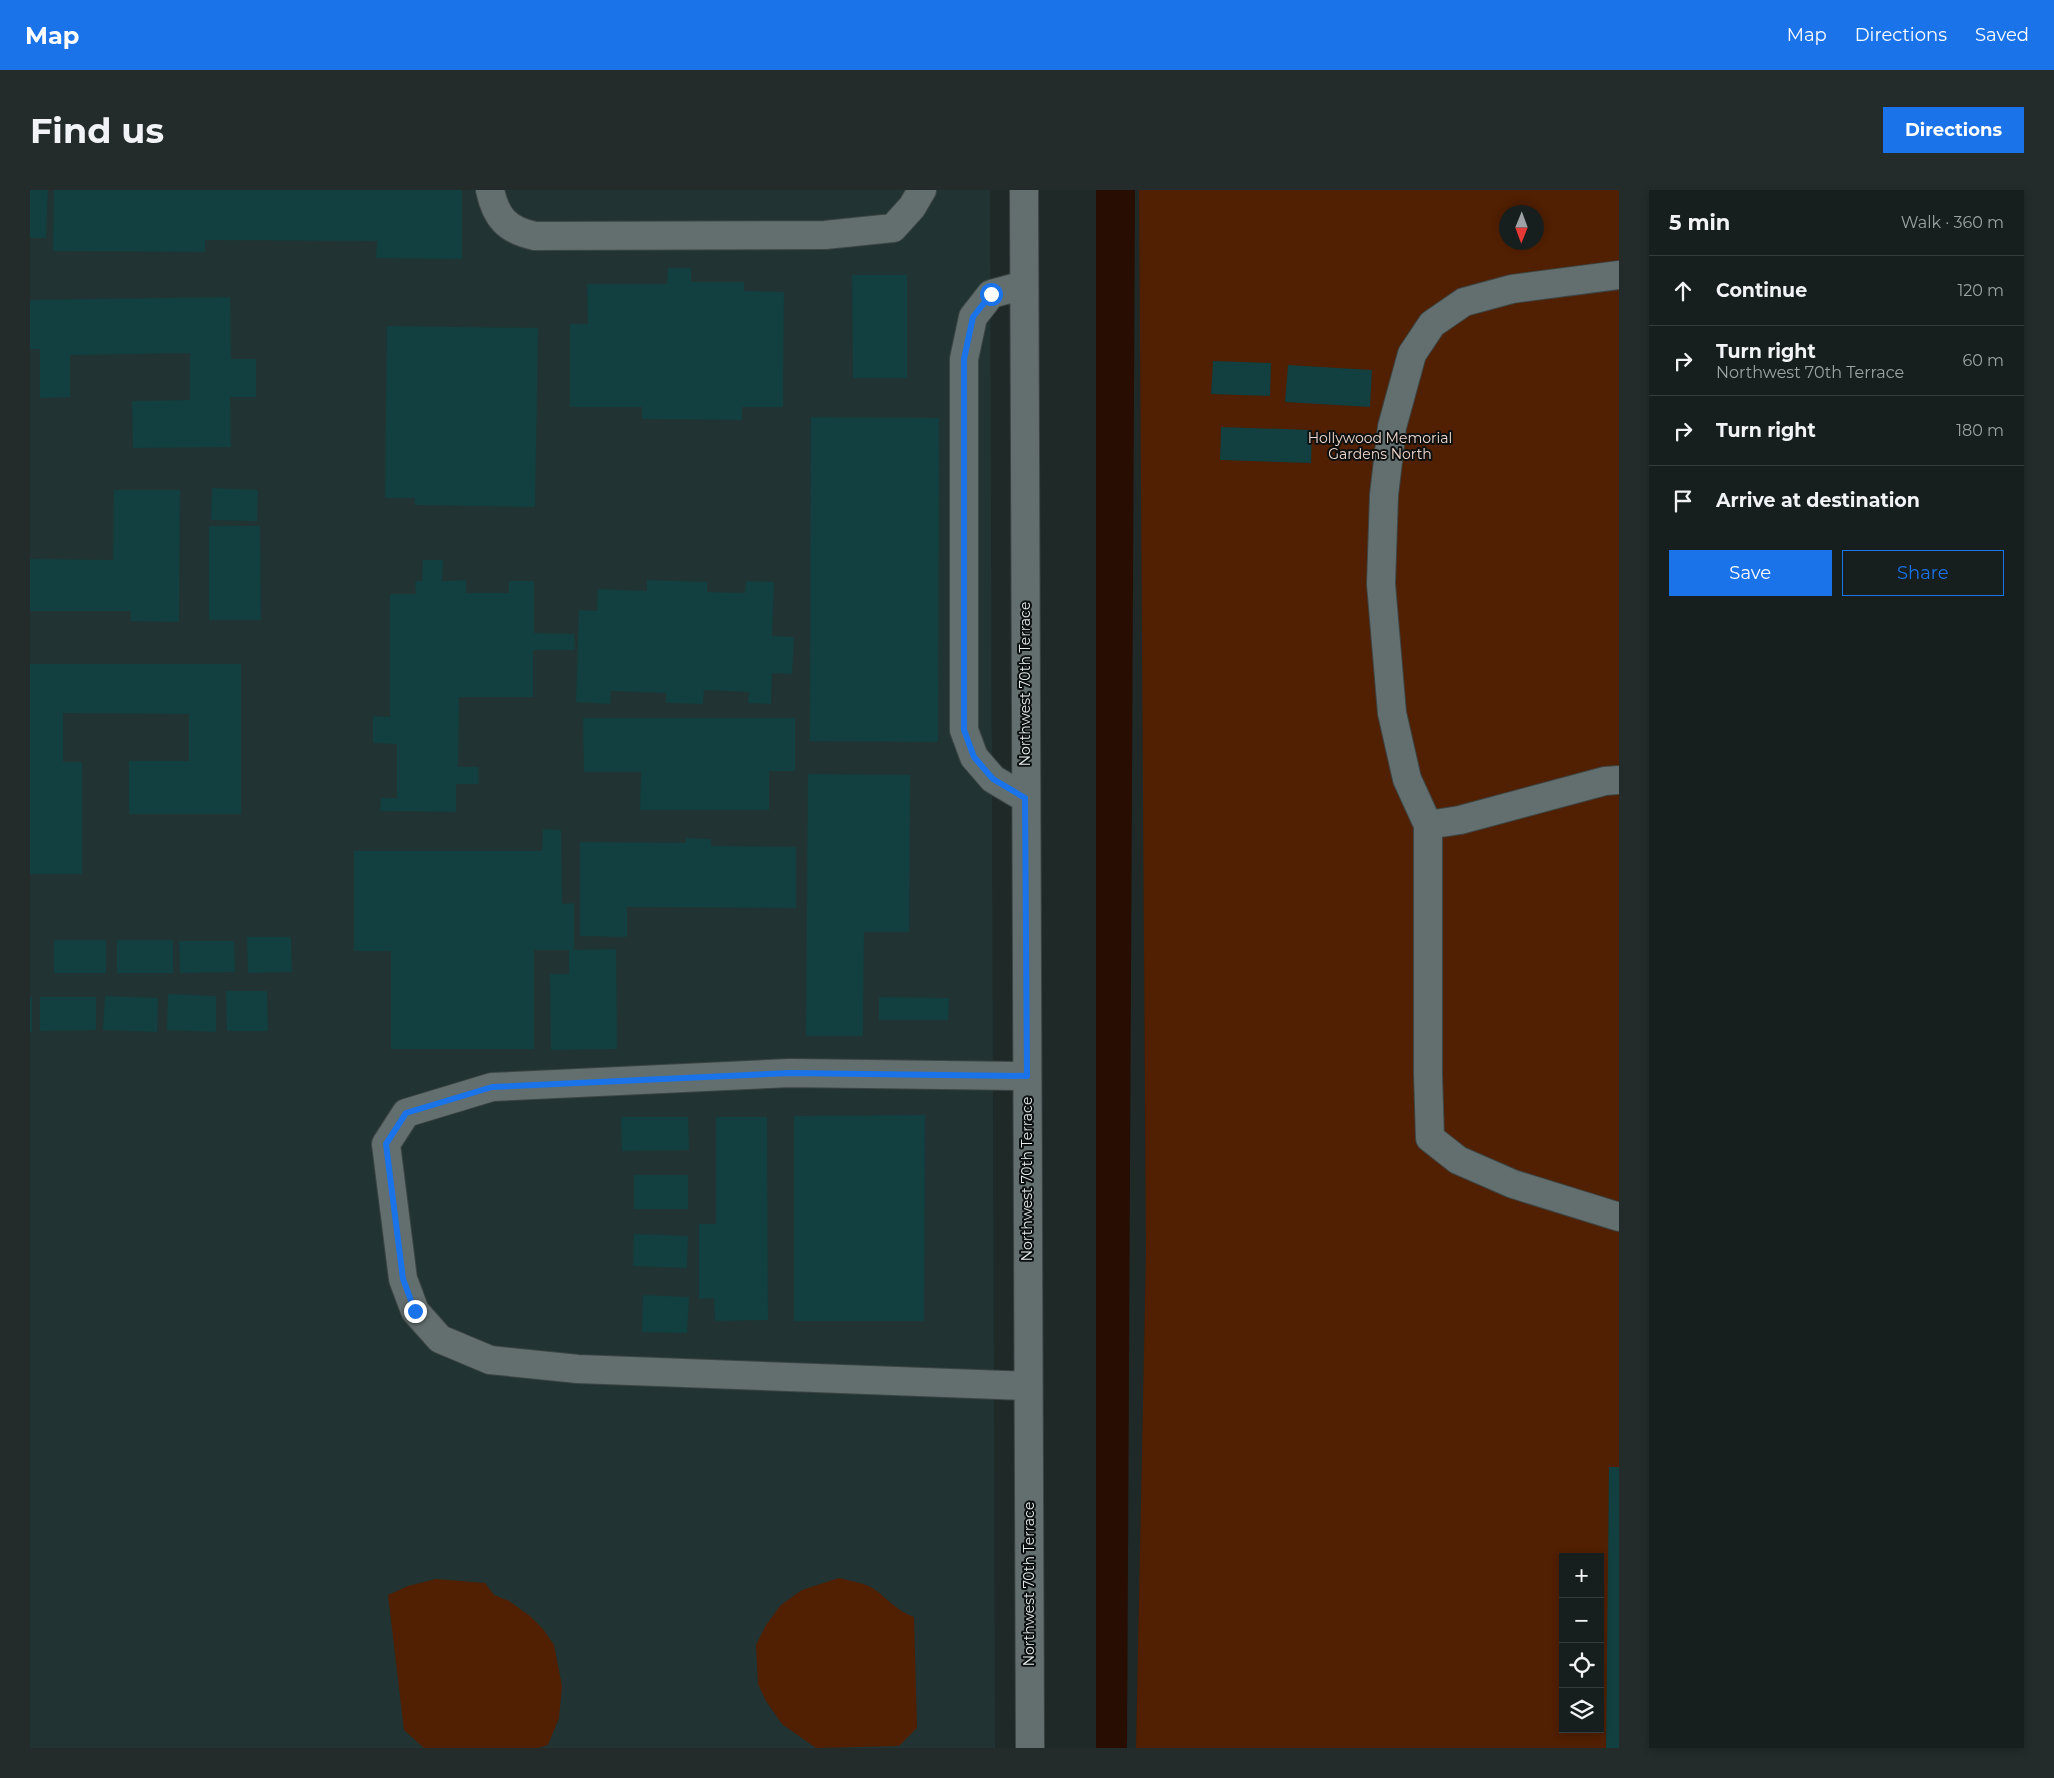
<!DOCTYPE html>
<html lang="en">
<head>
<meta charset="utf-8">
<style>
	body { margin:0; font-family:Montserrat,sans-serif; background:#232c2b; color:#f1f3f6 }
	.controls { position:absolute; right:15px; bottom:15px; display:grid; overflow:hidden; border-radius:0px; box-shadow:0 2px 8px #0003 }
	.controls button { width:45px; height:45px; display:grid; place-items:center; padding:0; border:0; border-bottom:1px solid #353d3c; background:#161f1e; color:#f1f3f6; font:25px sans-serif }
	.compass { position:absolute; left:1469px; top:15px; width:45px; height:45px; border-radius:50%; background:#161f1e; box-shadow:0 2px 8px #0003; rotate:181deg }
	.stop { position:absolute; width:15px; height:15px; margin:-11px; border:4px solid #1a73e8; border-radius:50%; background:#fff }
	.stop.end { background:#1a73e8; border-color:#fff; box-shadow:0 1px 5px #0008 }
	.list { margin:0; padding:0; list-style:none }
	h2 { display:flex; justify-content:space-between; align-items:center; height:65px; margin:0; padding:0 20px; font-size:21px }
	h2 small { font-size:16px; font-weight:400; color:#9ea2a4 }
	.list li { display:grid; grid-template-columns:32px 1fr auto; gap:15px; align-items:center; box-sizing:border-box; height:70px; padding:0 20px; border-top:1px solid #353d3c }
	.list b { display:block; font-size:19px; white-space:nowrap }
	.list p { margin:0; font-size:16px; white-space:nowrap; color:#9ea2a4 }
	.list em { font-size:16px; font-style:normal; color:#9ea2a4 }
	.actions { display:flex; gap:10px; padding:15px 20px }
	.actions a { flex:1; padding:11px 0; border:1px solid #1a73e8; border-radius:0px; text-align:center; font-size:18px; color:#1a73e8 }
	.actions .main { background:#1a73e8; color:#fff }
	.icon { flex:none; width:28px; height:28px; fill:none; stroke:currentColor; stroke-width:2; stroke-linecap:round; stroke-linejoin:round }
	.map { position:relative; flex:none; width:1589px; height:1558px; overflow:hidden; border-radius:0px }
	header { display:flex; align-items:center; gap:30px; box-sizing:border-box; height:70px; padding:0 25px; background:#1a73e8; color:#fff }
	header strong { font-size:24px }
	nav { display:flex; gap:28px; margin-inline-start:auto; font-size:18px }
	.intro { display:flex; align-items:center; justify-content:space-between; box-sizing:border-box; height:120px; padding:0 30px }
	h1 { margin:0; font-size:35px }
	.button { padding:12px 22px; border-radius:0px; background:#1a73e8; color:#fff; font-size:18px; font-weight:700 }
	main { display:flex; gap:30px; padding:0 30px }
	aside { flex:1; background:#161f1e; border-radius:0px; box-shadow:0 2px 8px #0003 }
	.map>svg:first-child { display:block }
	.built { fill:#213433 }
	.green { fill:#511f01; fill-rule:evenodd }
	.water { fill:#270d02 }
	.building { fill:#123f3f }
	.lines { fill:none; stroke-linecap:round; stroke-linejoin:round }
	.minor-casing { stroke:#3d4545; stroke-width:30 }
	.minor { stroke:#636f6e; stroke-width:28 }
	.route { stroke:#1a73e8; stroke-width:6 }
	.labels { text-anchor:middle; stroke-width:4; stroke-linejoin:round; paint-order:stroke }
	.park-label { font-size:14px; fill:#f0d8cd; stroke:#0c1010 }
	.street-label { font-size:14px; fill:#e4ebeb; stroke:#0c1010 }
</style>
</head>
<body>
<header>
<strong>Map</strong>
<nav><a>Map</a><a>Directions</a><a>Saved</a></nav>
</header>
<div class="intro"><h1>Find us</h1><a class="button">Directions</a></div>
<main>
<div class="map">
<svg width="1589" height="1558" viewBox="0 0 1589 1558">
	<rect width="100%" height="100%" fill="#1e2928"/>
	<path class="built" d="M0,0h960l5,1558h-965z"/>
	<path class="green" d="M1109,0h480v1558h-483l10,-495zM1476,22h30v30h-30zM1533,1367h37v172h-37z
		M809,1388c11,3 27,5 35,11 14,10 23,22 40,28l3,111 -18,18 -83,2 -34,-24 -16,-23 -8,-17 -2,-39 10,-20 15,-20 21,-15z
		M406,1389l49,4 9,12 15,6 21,15 13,13 11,16 8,41 -3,32 -11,27 -10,3h-114l-20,-18 -16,-135 20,-9z"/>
	<path class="water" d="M1066,0h39l-8,1558h-31z"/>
	<path class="building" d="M0,0h18l-2,48h-16z
		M24,0h408v69l-86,-1 1,-17 -172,-1v12l-152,-1z
		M638,78h23v14h53v9l40,1 -1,115h-41v13l-100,-1v-12h-72v-83h18l-1,-40h80z
		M822,85h55v103h-54z
		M200,107l1,62h25v38h-26l1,50 -98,1 -1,-47 58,-1v-47l-120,2v42l-30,1v-49h-10v-49z
		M357,136l151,2 -3,179 -120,-2v-7h-30z
		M1183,171l58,2 -1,33 -59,-2z
		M1258,175l84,5 -2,37 -85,-5z
		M781,227l128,1 -1,324 -128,-1z
		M1191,237l91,3 -1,33 -91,-3z
		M182,298l46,2 -1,31 -46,-1z
		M84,300h66l-1,132 -48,-1v-10h-101v-52l83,1z
		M179,336h51l1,94h-52z
		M393,370h20l-1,21 24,-1v13h43v-12h25v52l40,1 1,16h-42v47h-74l-1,70h20l1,17h-23v28l-76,-1 1,-13h16v-54l-24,-1v-27l17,1v-123h26l-1,-13h7z
		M617,390l60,2v10l38,1 1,-12 28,1 -2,54 22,1 -2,37 -20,-1 -1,31 -23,-1 1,-11 -45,-2 -1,14 -37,-1v-10l-55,-2 -1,13 -34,-2 3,-92 18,1 1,-22 49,2z
		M0,474h211v150h-112v-53h60v-47l-126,-1v49h19v112h-52z
		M553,528h212v53h-26v39h-129l1,-38h-57z
		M778,584l102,1 -1,157h-45l-1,104h-57z
		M513,639l18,1 1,74 12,-1v47l42,-1 1,100 -66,1 -1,-76h19v-24h-35v99h-143v-98h-37v-100h188z
		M656,648l25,1v7l85,1v61l-169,-1v30l-47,-1v-94l106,1z
		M217,747h44l1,35 -44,1z
		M24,750h52v33h-52z
		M87,750h56v33h-56z
		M149,751h55l1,31 -55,1z
		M196,801h41l1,40h-41z
		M138,804l48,2v36l-49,-2z
		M75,806l53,2 -1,34 -54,-2z
		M0,807h2v35h-2z
		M10,807h56v33l-56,1z
		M849,807l70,1 -1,22h-69z
		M895,925l-1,206h-130v-205z
		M591,927h67l1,33 -67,1z
		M686,927h51l1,203 -53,1 -1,-23 -15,1v-75h17z
		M604,985h54v34h-54z
		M604,1044l54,2 -1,32 -54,-2z
		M613,1105l46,2 -2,36 -45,-1z
		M1579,1277h10v281h-13z"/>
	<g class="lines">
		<g class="minor-casing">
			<path id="minor" d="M460,0c6,28 17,40 45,46l290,-1 68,-7 19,-21 10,-17
				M994,0l6,1558
				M1589,85l-107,14 -48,13 -32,22 -20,30 -20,73 -8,68 -3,89 11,129 15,66 21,46 32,-5 145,-39 14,-1
				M994,95l-33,9 -18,23 -9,42v371l10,27 19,22 32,19
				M1398,635v249l2,64 28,22 55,24 106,33
				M997,886l-237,-3 -298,14 -86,26 -20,31 17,135 12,32 25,28 50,21 88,9 450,17"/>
		</g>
		<use href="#minor" class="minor"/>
	</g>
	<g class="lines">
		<path class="route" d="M385,1121l-12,-32 -17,-135 20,-31 86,-26 298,-14 237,3 -2,-278 -32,-19 -19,-22 -10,-27v-371l9,-42 18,-23"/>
	</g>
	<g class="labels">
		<g class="park-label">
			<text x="1350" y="253">Hollywood Memorial<tspan x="1350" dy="16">Gardens North</tspan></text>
		</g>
		<g class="street-label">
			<text transform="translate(995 494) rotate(-90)" y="5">Northwest 70th Terrace</text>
			<text transform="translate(997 989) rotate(-90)" y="5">Northwest 70th Terrace</text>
			<text transform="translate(999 1394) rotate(-90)" y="5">Northwest 70th Terrace</text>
		</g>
	</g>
</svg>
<div class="controls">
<button>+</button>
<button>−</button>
<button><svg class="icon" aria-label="locate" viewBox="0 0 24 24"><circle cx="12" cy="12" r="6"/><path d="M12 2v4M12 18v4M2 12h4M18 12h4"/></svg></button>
<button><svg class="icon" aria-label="layers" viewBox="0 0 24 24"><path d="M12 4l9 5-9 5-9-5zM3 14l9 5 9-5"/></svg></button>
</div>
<svg class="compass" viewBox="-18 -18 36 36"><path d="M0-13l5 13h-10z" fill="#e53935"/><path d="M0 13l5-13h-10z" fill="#9ea2a4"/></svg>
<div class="stop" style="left:961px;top:104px"></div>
<div class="stop end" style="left:385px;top:1121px"></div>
</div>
<aside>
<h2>5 min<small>Walk · 360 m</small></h2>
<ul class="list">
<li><svg class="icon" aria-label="ahead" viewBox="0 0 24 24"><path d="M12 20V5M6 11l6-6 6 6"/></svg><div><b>Continue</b></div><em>120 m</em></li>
<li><svg class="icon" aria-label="right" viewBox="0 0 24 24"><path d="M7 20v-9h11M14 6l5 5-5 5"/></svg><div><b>Turn right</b><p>Northwest 70th Terrace</p></div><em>60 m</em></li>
<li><svg class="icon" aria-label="right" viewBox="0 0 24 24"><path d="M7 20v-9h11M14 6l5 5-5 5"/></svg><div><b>Turn right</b></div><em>180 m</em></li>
<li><svg class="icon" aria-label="arrive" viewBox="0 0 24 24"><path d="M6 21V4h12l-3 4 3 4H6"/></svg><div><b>Arrive at destination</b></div></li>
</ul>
<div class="actions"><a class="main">Save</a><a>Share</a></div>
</aside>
</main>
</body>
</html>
